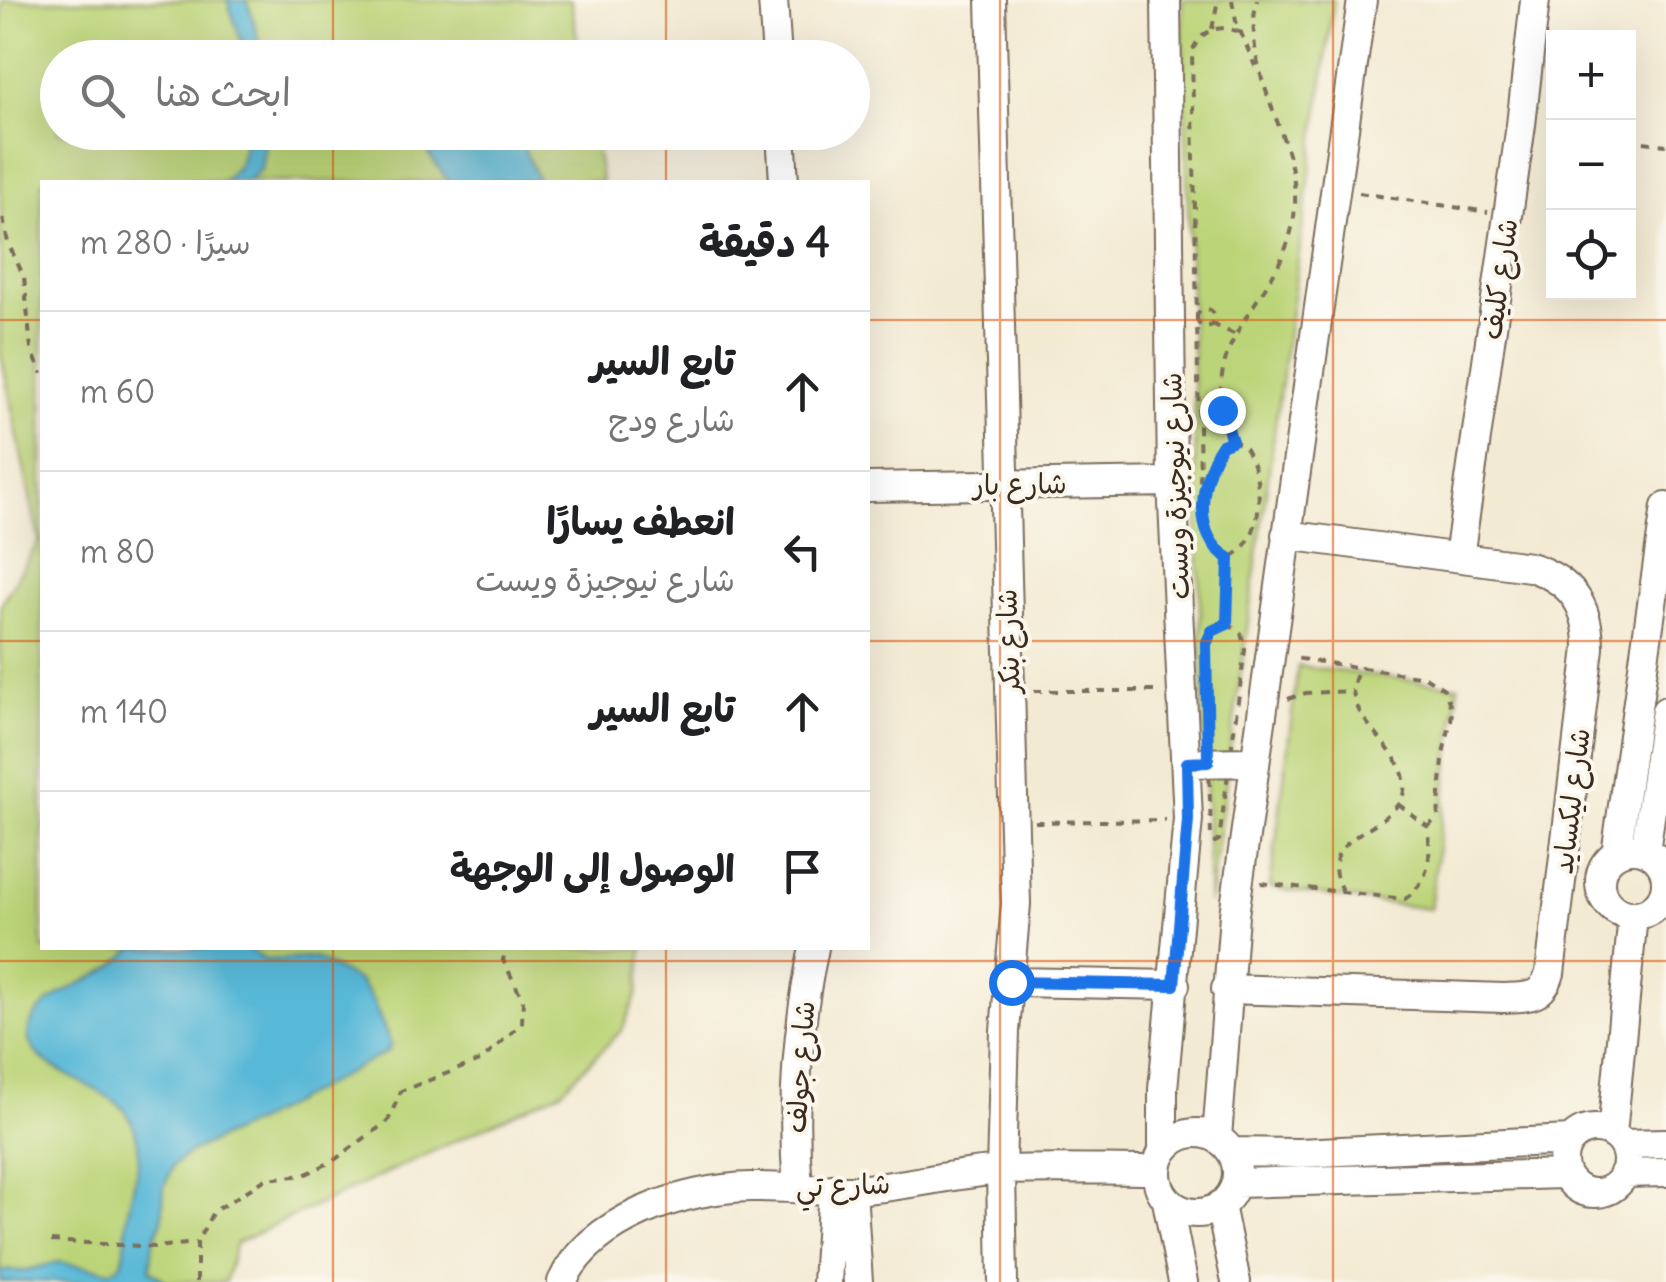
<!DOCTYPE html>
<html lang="ar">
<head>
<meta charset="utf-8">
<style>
	body { margin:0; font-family:Delius,"Playpen Sans Arabic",sans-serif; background:#f2f2f2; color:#202124; direction:rtl }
	.controls { position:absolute; right:30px; top:30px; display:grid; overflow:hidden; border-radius:0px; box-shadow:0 10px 40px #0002 }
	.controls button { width:90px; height:90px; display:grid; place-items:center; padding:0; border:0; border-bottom:2px solid #e0e0e0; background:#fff; color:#202124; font:50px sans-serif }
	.stop { position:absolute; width:30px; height:30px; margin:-22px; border:8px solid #1a73e8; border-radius:50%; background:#fff }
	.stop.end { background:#1a73e8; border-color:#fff; box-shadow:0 2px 10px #0008 }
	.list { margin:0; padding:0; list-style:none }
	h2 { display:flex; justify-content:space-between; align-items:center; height:130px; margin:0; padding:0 40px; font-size:42px }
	h2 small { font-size:32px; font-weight:400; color:#757577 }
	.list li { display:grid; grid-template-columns:65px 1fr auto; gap:30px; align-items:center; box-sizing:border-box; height:160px; padding:0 40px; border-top:2px solid #e0e0e0 }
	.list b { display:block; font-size:38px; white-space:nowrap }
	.list p { margin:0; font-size:32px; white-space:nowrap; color:#757577 }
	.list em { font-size:32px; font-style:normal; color:#757577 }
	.icon { flex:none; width:55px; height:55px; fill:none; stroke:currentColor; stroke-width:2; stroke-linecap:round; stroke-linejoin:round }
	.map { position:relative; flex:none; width:1666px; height:1282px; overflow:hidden; direction:ltr }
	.search { position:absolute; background:#fff; box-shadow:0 10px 40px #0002; left:40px; top:40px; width:830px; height:110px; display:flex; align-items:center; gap:25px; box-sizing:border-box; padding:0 35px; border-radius:55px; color:#757577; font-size:38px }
	.panel { position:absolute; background:#fff; box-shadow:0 10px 40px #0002; left:40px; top:180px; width:830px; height:770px; border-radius:0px; direction:rtl }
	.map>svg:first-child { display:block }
	.green { fill:#bcd478; stroke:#7c7f4b; stroke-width:2.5 }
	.water { fill:#58b8d7; stroke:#4a717a; stroke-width:2.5 }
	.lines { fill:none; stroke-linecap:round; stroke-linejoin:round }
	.minor-casing { stroke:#7b6d5d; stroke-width:32 }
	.path { stroke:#7b6d5d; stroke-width:4; stroke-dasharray:8 8; stroke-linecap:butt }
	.minor { stroke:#fff; stroke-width:28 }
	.route { stroke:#1a73e8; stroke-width:12 }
	.grid { fill:none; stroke:#df570d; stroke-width:2.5; stroke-opacity:0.55 }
	.labels { text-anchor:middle; stroke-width:8; stroke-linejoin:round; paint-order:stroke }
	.street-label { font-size:28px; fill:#3b2a1e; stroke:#fbf7ec }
</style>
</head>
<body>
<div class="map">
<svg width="1666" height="1282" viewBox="0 0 1666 1282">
	<rect width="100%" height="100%" fill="#fbf7ec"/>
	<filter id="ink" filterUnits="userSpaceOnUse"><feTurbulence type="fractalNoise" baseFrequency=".01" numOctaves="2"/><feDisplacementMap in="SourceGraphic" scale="20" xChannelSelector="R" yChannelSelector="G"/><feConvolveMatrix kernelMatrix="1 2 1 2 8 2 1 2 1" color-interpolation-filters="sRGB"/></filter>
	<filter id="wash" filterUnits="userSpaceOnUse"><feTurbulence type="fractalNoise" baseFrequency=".0048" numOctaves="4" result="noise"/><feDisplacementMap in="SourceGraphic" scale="40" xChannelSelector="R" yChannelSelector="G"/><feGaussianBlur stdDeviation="2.25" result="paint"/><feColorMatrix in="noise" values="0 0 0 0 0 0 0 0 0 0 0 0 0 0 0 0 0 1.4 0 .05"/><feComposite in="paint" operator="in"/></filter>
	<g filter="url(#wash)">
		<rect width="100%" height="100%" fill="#f3ead3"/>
		<path class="green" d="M2,0h569l9,57 -522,1v74l535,1 9,49h-560v766h601l-5,45 -16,37 -62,62 -324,151 -11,39h-225v-676l39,-65 -39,-191z
			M1182,0h152l-125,903 -26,-863z
			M1298,666l161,20 -29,223 -160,-21z"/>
		<path class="water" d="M227,0h20l18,57h-18z
			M247,133h20l-6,36 -13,13h-25l16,-17z
			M427,133h90l22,49h-90l-24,-33z
			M135,948h112l18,12 50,-2 45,24 13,19 18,44 -4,7 -21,11 -106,57 -68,31 -19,14 -9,22 -2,33 -9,23 -3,27 17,12h-167v-12l23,1 35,-9 53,9 11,-8c5,-14 3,-30 5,-45 5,-40 23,-64 1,-103 -19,-33 -128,-50 -93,-99 16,-23 53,-34 77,-49 8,-6 15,-14 23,-19z"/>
	</g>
	<g filter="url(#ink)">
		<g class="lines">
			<g class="minor-casing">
				<path id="minor" d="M773,0l4,58
					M991,0l25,904 -11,127 -4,139 2,112
					M781,132l3,50
					M868,487l304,-5
					M1459,557l62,-432 14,-125
					M1187,763l68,-1
					M1600 882a33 33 0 1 1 66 0a33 33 0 1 1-66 0Z
					M1645,851l21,-140
					M1616,854l50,-347
					M1011,982l164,3
					M1226,989l278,9c24,-1 39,0 46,-25l39,-325c0,-43 -18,-68 -59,-81l-244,-32
					M1563 1161a32 32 0 1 1 64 0a32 32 0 1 1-64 0Z
					M1157 1173a40 40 0 1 1 80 0a40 40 0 1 1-80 0Z
					M1612,1134l21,-219
					M1217,1138l17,-223 128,-915
					M1622,1144l44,-1
					M1163,1150v-61l25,-270 -16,-337 -6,-482
					M1232,1152l67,1 271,-13
					M1624,1173l42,-1
					M1236,1183l328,-9
					M798,1188c-7,-82 -1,-160 16,-240
					M852,1190l6,92
					M1167,1201l16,81
					M1220,1205l16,77
					M562,1282c28,-63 123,-94 189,-95 33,-1 66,4 100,3 50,-2 101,-17 152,-20 51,-2 102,0 153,0
					M827,1282l6,-93"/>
			</g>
			<path class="path" d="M1232,0l4,21 19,45
				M1212,29l6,-29
				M1628,140l38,5
				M1359,193l129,19
				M3,218l5,25 16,34 7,72 11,25
				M1197 318a9 9 0 1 1 18 0a9 9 0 1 1-18 0Z
				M1212,324l22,10
				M1232,441c-41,-102 45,-134 61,-218 15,-80 -55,-143 -36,-223
				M1204,495l5,-28 13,-22 10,-4 11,4c22,30 24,95 -14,113l-2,66
				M1204,513l-4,-32 -8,-430c10,-22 28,-28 49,-18
				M1204,514c3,21 7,34 25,44
				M1227,624l14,9 4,17 -26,190 -4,2 -4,-4 -5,-194 6,-13z
				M1034,691h126
				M1288,699l18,-6 46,-2
				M1398,804l30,23
				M1035,822l130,-2
				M1261,883l144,16c26,-19 26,-42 23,-72l10,-11 6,-67 7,-28 1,-11 -8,-21 -19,-12 -131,-19
				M1343,892c-34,-58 54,-61 61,-101 8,-43 -78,-79 -42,-124
				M51,1241l104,6 41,-4
				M197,1282v-40l16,-30 53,-33 38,-4 29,-14 55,-40 13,-30 81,-31 40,-37 1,-23 -20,-40 3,-12"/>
			<use href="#minor" class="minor"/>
		</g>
	</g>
	<g class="lines" filter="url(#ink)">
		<path class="route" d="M1011,982l163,3 14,-165 -1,-57 21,-1 -2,-118 6,-13 15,-7 2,-66c-39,-22 -28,-81 -7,-113l10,-4 -10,-31"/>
	</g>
	<path class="grid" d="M333,0v58M666,0v58M1000,0v1282M1333,0v1282M333,132v50M666,132v50M0,320h42M868,320h798M0,641h42M868,641h798M333,948v334M666,948v334M0,961h1666"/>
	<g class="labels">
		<g class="street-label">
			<text transform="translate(1499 279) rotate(-82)" y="10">شارع كليف</text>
			<text transform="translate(1020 484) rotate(-1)" y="10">شارع بار</text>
			<text transform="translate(1175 486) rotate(-92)" y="10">شارع نيوجيزة ويست</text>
			<text transform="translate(1008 641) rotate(-92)" y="10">شارع بنكر</text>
			<text transform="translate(1571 801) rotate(-83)" y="10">شارع ليكسايد</text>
			<text transform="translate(800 1067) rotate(-86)" y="10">شارع جولف</text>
			<text transform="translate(843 1185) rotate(-2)" y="10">شارع تي</text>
		</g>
	</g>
</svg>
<div class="controls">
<button>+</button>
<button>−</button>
<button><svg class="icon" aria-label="locate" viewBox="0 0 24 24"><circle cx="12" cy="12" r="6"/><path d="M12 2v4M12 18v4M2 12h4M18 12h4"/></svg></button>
</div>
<div class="stop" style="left:1011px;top:982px"></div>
<div class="stop end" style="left:1222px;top:410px"></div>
<div class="search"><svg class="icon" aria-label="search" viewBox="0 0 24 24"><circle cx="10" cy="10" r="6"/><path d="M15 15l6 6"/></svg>ابحث هنا</div>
<section class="panel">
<h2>4 دقيقة<small>سيرًا · 280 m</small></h2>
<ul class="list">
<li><svg class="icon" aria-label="ahead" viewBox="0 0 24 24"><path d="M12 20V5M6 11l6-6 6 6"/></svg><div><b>تابع السير</b><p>شارع ودج</p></div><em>60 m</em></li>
<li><svg class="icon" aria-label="left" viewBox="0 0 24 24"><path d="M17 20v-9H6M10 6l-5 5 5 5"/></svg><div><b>انعطف يسارًا</b><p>شارع نيوجيزة ويست</p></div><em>80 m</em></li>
<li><svg class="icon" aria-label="ahead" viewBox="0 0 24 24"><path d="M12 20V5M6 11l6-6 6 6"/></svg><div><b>تابع السير</b></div><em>140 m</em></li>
<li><svg class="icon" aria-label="arrive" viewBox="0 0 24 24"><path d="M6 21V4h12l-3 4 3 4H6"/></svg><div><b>الوصول إلى الوجهة</b></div></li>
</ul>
</section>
</div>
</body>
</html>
